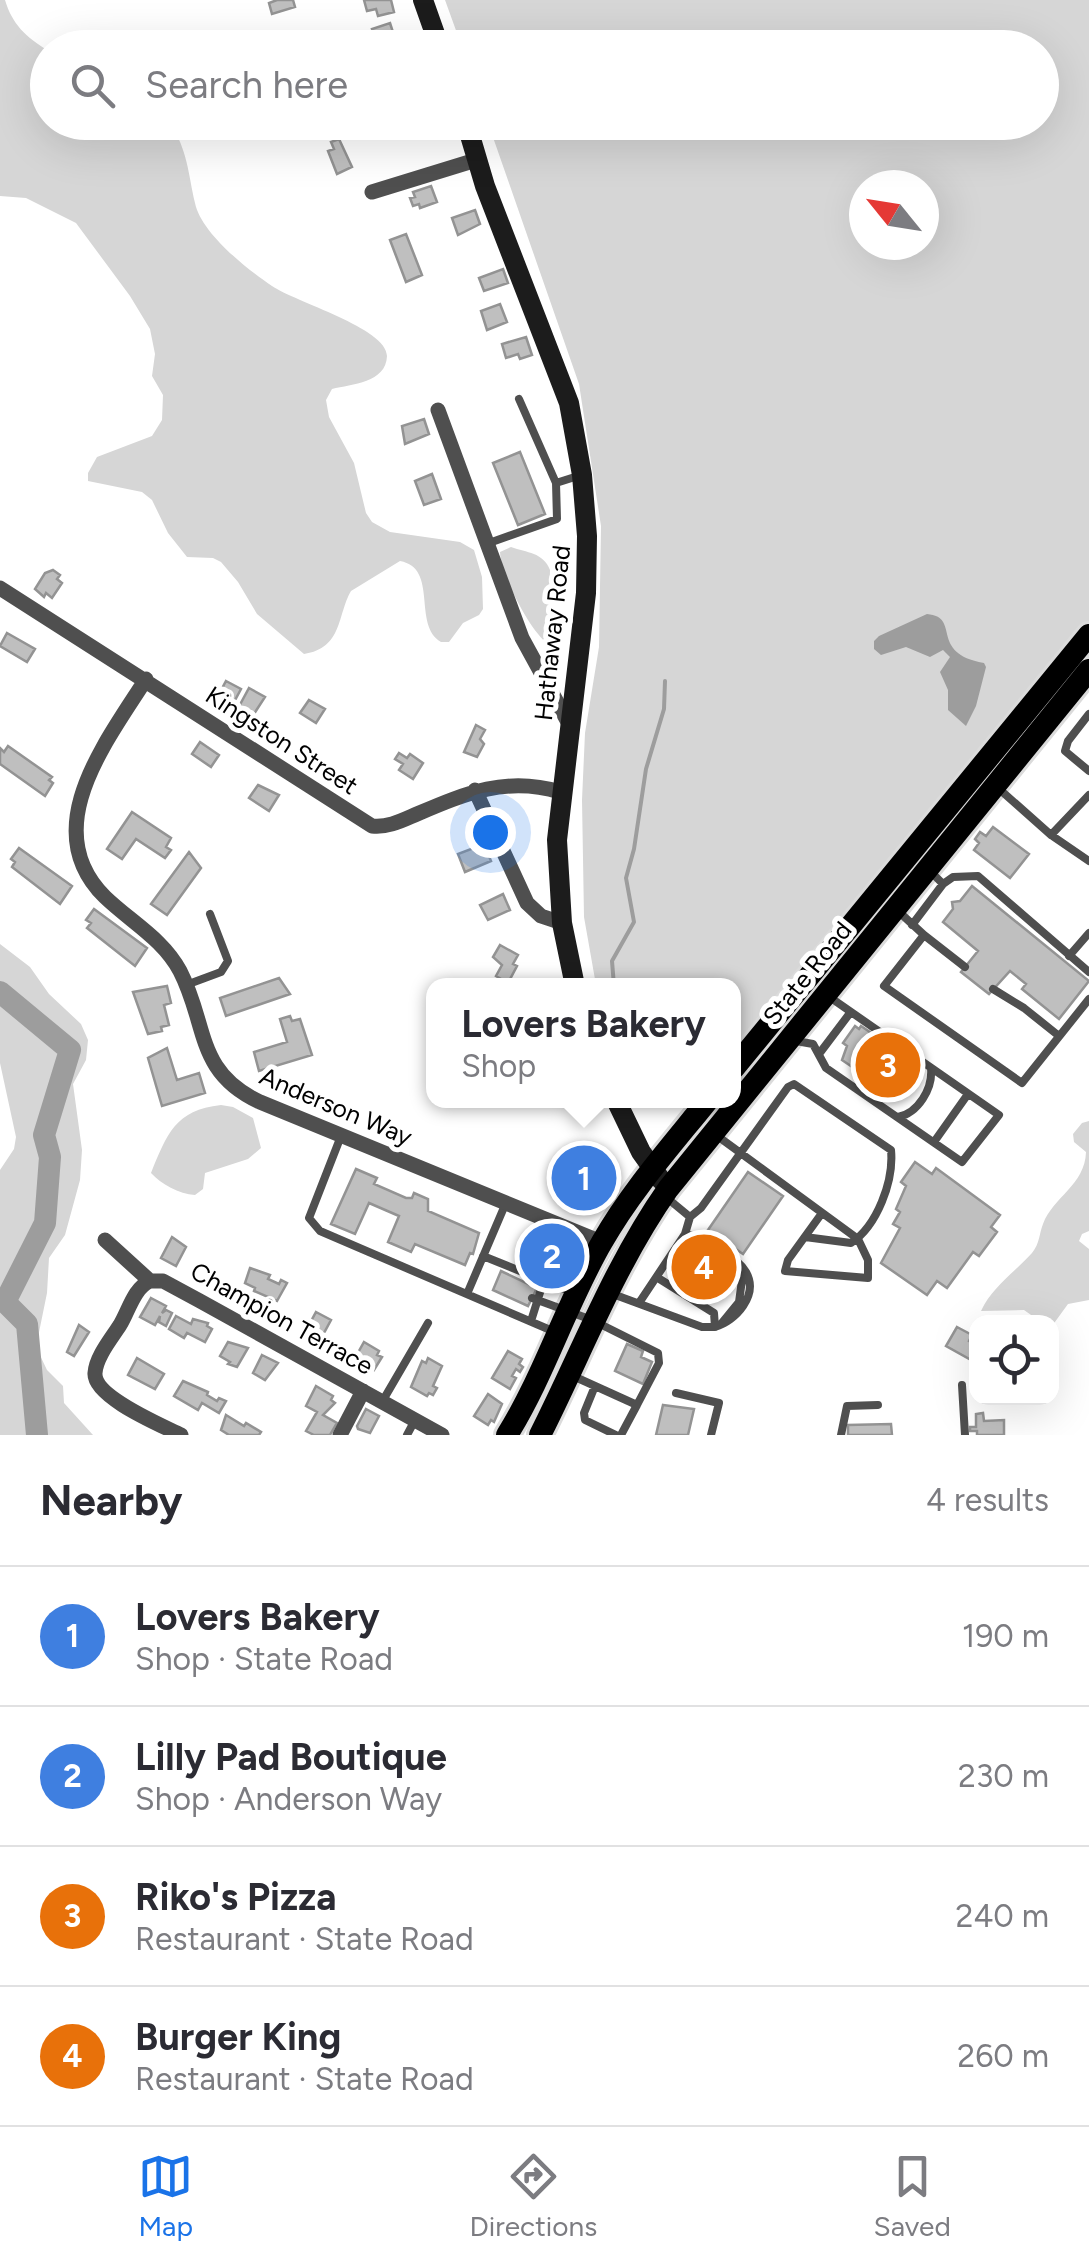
<!DOCTYPE html>
<html lang="en">
<head>
<meta charset="utf-8">
<style>
	body { margin:0; font-family:Figtree,sans-serif; background:#f2f2f3; color:#2b2b33 }
	.controls { position:absolute; right:30px; bottom:30px; display:grid; overflow:hidden; border-radius:20px; box-shadow:0 10px 40px #0002 }
	.controls button { width:90px; height:90px; display:grid; place-items:center; padding:0; border:0; border-bottom:2px solid #e1e1e2; background:#fff; color:#2b2b33; font:50px sans-serif }
	.compass { position:absolute; left:849px; top:170px; width:90px; height:90px; border-radius:50%; background:#fff; box-shadow:0 10px 40px #0002; rotate:300deg }
	.you { position:absolute; left:490px; top:832px; width:35px; height:35px; margin:-25px; border:8px solid #fff; border-radius:50%; background:#1a73e8; box-shadow:0 0 0 15px #1a73e833 }
	.badge { display:grid; place-items:center; width:65px; height:65px; border-radius:50%; background:#1a73e8; color:#fff; font-size:32px; font-weight:700 }
	.pin { position:absolute; translate:-50% -50%; border:5px solid #fff; box-shadow:0 2px 10px #0006 }
	.popup { position:absolute; left:426px; top:978px; width:315px; height:130px; box-sizing:border-box; display:grid; place-content:center; border-radius:20px; background:#fff; filter:drop-shadow(0 2px 8px #0005); font-size:32px; white-space:nowrap; color:#7c7c81 }
	.popup b { font-size:38px; color:#2b2b33 }
	.popup::after { content:''; position:absolute; left:50%; top:100%; margin-left:-20px; border:20px solid transparent; border-top-color:#fff }
	.list { margin:0; padding:0; list-style:none }
	h2 { display:flex; justify-content:space-between; align-items:center; height:130px; margin:0; padding:0 40px; font-size:42px }
	h2 small { font-size:32px; font-weight:400; color:#7c7c81 }
	.list li { display:grid; grid-template-columns:65px 1fr auto; gap:30px; align-items:center; box-sizing:border-box; height:140px; padding:0 40px; border-top:2px solid #e1e1e2 }
	.list b { display:block; font-size:38px; white-space:nowrap }
	.list p { margin:0; font-size:32px; white-space:nowrap; color:#7c7c81 }
	.list em { font-size:32px; font-style:normal; color:#7c7c81 }
	.icon { flex:none; width:55px; height:55px; fill:none; stroke:currentColor; stroke-width:2; stroke-linecap:round; stroke-linejoin:round }
	.map { position:relative; flex:none; width:1089px; height:1435px; overflow:hidden }
	.search { position:absolute; background:#fff; box-shadow:0 10px 40px #0002; left:30px; right:30px; top:30px; height:110px; display:flex; align-items:center; gap:25px; box-sizing:border-box; padding:0 35px; border-radius:55px; color:#7c7c81; font-size:38px }
	.sheet { height:690px; background:#fff }
	nav { display:flex; justify-content:space-around; align-items:center; box-sizing:border-box; height:140px; border-top:2px solid #e1e1e2; background:#fff; font-size:28px; color:#7c7c81 }
	nav a { display:grid; justify-items:center; gap:5px }
	nav .on { color:#1a73e8 }
	.map>svg:first-child { display:block }
	.green { fill:#d6d6d6; fill-rule:evenodd }
	.water { fill:#9d9d9d }
	.lines { fill:none; stroke-linecap:round; stroke-linejoin:round }
	.stream { stroke:#9d9d9d; stroke-width:4 }
	.river { stroke:#9d9d9d; stroke-width:22 }
	.building { fill:#bfbfbf; stroke:#939393; stroke-width:2.5 }
	.primary-casing { stroke:#dbdbdb; stroke-width:28 }
	.service { stroke:#4f4f4f; stroke-width:8 }
	.minor { stroke:#4f4f4f; stroke-width:15 }
	.secondary { stroke:#1c1c1c; stroke-width:20 }
	.primary { stroke:#000; stroke-width:22 }
	.labels { text-anchor:middle; stroke-width:10; stroke-linejoin:round; paint-order:stroke }
	.street-label { font-size:25px; fill:#000; stroke:#fff }
</style>
</head>
<body>
<div class="map">
<svg width="1089" height="1435" viewBox="0 0 1089 1435">
	<rect width="100%" height="100%" fill="#fff"/>
	<path class="green" d="M0,0h5c7,24 21,37 42,50l1,72 122,1c18,28 18,50 25,80 6,30 53,67 77,83 23,16 115,42 115,70 -1,27 -35,28 -55,33l-6,11 3,17 25,46 12,50 6,9 18,10 70,10 14,8 8,27 1,32 -4,6 -16,8 -14,19h-8c-29,-17 -2,-74 -41,-81l-49,30c-14,24 -8,57 -47,63l-47,-40 -19,-32 -17,-20 -8,-4 -26,-1 -19,-24 -16,-33 -10,-8 -54,-11v-8l9,-16 55,-21 10,-16 1,-25 -11,-19 3,-22 -5,-25 -20,-33 -54,-73 -50,-25 -26,-2z
		M445,0h644v622l-355,434v-70l-138,-1 -12,-68 -2,-117 3,-67 14,-86 2,-121 -22,-142 -91,-261 554,-1v-74l-580,-1zM864,185h60v60h-60z
		M511,547c16,6 32,5 39,23l-2,74c-18,-13 -47,-69 -48,-92z
		M0,944l30,23 19,27 32,30 7,16 -2,20 -13,24 9,66 -2,30 -15,55 -16,23 -2,35 -11,54 11,23 16,16 1,17 29,32h-93v-265l14,-21 2,-12 -16,-74z
		M221,1105l12,2 20,11 8,30 -13,11 -43,14 -2,16 -8,6c-16,-1 -34,-11 -44,-22 16,-39 24,-63 70,-68z
		M1089,1121v110l-7,3 -3,7 10,8v51l-21,4 -16,22v-4h-11l-17,-12 -43,1c11,-24 34,-39 51,-58 8,-10 7,-19 11,-29 10,-27 42,-39 43,-72l-12,-10 -1,-8 9,-11z"/>
	<path class="water" d="M927,614c35,3 1,39 57,49l2,4 -10,39 -10,20 -18,-16v-20l-8,-18 10,-15 -7,-7 -13,7 -24,-10 -25,8 -7,-6v-8l5,-5z"/>
	<g class="lines">
		<path class="stream" d="M614,986l-2,-25 22,-39 -8,-44 8,-29 12,-80 18,-60 1,-28"/>
		<path class="river" d="M0,992l70,58 -26,85 6,22 -5,66 -40,79 22,22 10,111"/>
	</g>
	<path class="building" d="M277,0h16l2,7 -23,7 -3,-11z
		M364,0h27l3,12 -16,4 -2,-7 -9,2z
		M390,23l8,25h-19l-7,-19z
		M339,139l13,28 -15,7 -9,-23 6,-2 -3,-7z
		M431,186l6,16 -17,6 -1,-4 -6,2 -3,-8 5,-1 -2,-5z
		M475,210l5,14 -22,11 -6,-17z
		M406,234l16,41 -16,7 -16,-42z
		M503,269l5,14 -24,8 -5,-13z
		M500,304l7,18 -20,8 -6,-19z
		M526,337l6,18 -12,4 -2,-5 -12,4 -4,-14z
		M424,419l5,15 -24,10 -3,-18z
		M520,452l25,62 -27,11 -25,-62z
		M432,474l9,25 -17,6 -9,-24z
		M53,570l7,5 -3,4 5,4 -10,15 -6,-5 -2,4 -9,-8 10,-16z
		M7,633l28,16 -8,13 -27,-16z
		M226,681l15,8 -8,15 -14,-10z
		M249,688l16,9 -15,23 -14,-8z
		M309,700l16,9 -9,14 -16,-10z
		M476,725l9,5 -5,9 4,5 -7,13 -13,-5z
		M200,742l19,13 -8,12 -19,-13z
		M8,746l44,31 -3,3 4,3 -8,13 -45,-32v-16l4,4z
		M399,753l8,5 3,-4 13,9 -10,16 -14,-9 4,-6 -8,-5z
		M258,785l21,10 -10,16 -20,-13z
		M132,812l39,26 -5,9 5,3 -6,8 -29,-19 -14,20 -15,-10z
		M993,827l36,27 -19,24 -36,-28 5,-7 -4,-4 5,-7 6,4z
		M484,844l7,17 -26,11 -7,-18z
		M19,848l53,38 -12,18 -48,-37 3,-5 -4,-3z
		M189,852l12,16 -34,47 -16,-11z
		M972,886l117,95 -30,38 -37,-30 4,-5 -16,-13 -21,23 -28,-22 17,-21 -35,-29 10,-13 -1,-7 8,-1z
		M503,894l7,16 -22,10 -8,-15z
		M94,909l53,39 -12,18 -48,-38 4,-5 -5,-3z
		M500,945l18,10 -5,9 4,2 -9,17 -12,-7 6,-11 -9,-8z
		M279,978l11,16 -64,22 -6,-18z
		M167,986l4,17 -7,2 5,20 -8,2 1,4 -14,3 -15,-42z
		M290,1016l2,5 8,-2 12,36 -53,16 -5,-19 33,-10 -7,-23z
		M855,1026l4,3 2,-3 54,37 -13,23 -5,4 -17,-12 -4,5 -34,-23 5,-14 -4,-3z
		M167,1048l10,32 22,-7 6,20 -43,13 -14,-48z
		M915,1162l17,12 4,-6 64,47 -9,12 6,5 -18,24 -6,-4 -26,36 -10,-7 -10,14 -46,-32 19,-35 -7,-4 7,-12 -4,-3 10,-23 -5,-4z
		M579,1167l14,5 -6,17 -15,-6z
		M356,1169l21,9 -3,6 32,14h6l2,-5 14,6v12l51,22 -6,21 -3,-1 -5,12 -50,-21 -4,8 -23,-10 11,-26 -30,-13 -14,31 -24,-10z
		M748,1172l35,24 -40,58 -35,-24z
		M172,1237l14,10 -10,19 -15,-8z
		M536,1239l35,15 -8,18 -36,-13z
		M690,1245l41,25 -8,11 -4,-2 -6,9 -34,-24z
		M250,1268l20,7 -2,4 11,5 2,-4 6,3 -10,18 -23,-10 1,-3 -10,-5z
		M501,1271l36,17 -9,18 -35,-16z
		M151,1298l15,8 -4,7 4,-3 6,3 -6,13 -7,-4 1,-6 -5,9 -15,-8z
		M316,1312l15,8 -13,24 -15,-8z
		M176,1316l15,8 2,-5 15,4 -1,3 5,3 -7,13 -18,-9 -3,5 -15,-9z
		M79,1325l10,7 -15,24 -7,-4z
		M957,1327l15,8 -3,6 7,4 -3,16 -27,-15z
		M228,1342l20,6 -11,19 -9,-3 2,-2 -10,-6z
		M364,1342l15,9 -2,4 5,2 -8,13 -19,-12z
		M627,1344l16,7 -2,6 11,5 -9,22 -28,-13z
		M508,1351l14,8 -3,5 4,3 -3,5 -4,-3 -4,7 4,2 -6,11 -18,-11z
		M262,1355l16,8 -13,17 -12,-7z
		M137,1358l27,16 -9,15 -27,-14z
		M428,1358l14,8 -9,20 4,2 -4,7 -4,-2 -2,3 -16,-9 11,-26 4,2z
		M183,1381l25,11 -1,3 10,6 2,-3 7,3 -7,12 -17,-10 -4,7 -24,-14z
		M316,1386l17,10 -2,4 4,3 -12,12 14,8 -7,12h-16l-8,-4 11,-19 -11,-6z
		M488,1394l14,10 -8,18 -3,-2 -3,5 -14,-9z
		M663,1405l31,4 -6,26h-32z
		M366,1409l13,7 -9,17 -12,-4 -1,-3z
		M983,1413l1,8 20,-1v15h-27v-4h-7v-4h6v-13z
		M226,1415l18,11 2,-3 15,9 -2,3h-30l-8,-5z
		M891,1424l1,11h-44v-10z"/>
	<g class="lines">
		<g class="primary-casing">
			<path id="primary" d="M734,1068l355,-433
				M507,1435c38,-61 59,-131 95,-193 29,-51 69,-96 106,-142
				M540,1435c42,-83 74,-169 128,-246l421,-519"/>
		</g>
		<path class="service" d="M519,399l37,84
			M489,543l68,-24 -1,-36 22,-7
			M1089,714l-21,27 -3,10 24,20
			M998,788l53,47 38,26
			M1051,835l38,-40
			M929,870l14,14 10,-7 25,-1 111,96
			M898,911l26,24 -40,51 138,97 67,-84
			M912,925l31,-41
			M924,935l41,32
			M1069,956l20,-23
			M186,985l35,-13 7,-11 -18,-47
			M993,989l31,19 35,28
			M796,1041l17,3 13,24 136,94 37,-47 -168,-117
			M819,1054l31,-41
			M898,1117c20,-4 35,-28 33,-49
			M716,1135l142,104 10,21v18l-83,-7 3,-11 34,-47
			M341,1136l-32,82 11,13 235,101
			M934,1142l34,-48
			M667,1198l23,19
			M685,1234c18,4 51,21 61,38 13,23 -10,49 -31,55
			M685,1234c16,18 45,24 57,46l-3,22 -18,22
			M483,1256l89,36
			M610,1293l92,34h13l-1,-14 -56,-35
			M467,1294l38,-89
			M532,1298l60,22 66,33 1,10 -22,42
			M639,1303l46,-69 5,-17 11,-9 87,-121 6,-3 97,66c3,31 -14,76 -40,93l-46,-6
			M531,1321l12,-38
			M573,1376l64,29 -16,30
			M962,1385l3,50
			M595,1386l-11,27 1,7 31,15
			M676,1393l43,10 -8,32
			M382,1402l46,-79
			M407,1435l8,-15
			M841,1435l6,-29 31,-1"/>
		<path class="minor" d="M372,192l104,-32
			M438,410l84,228 47,86
			M0,588l372,238c16,2 31,-6 45,-12 49,-21 90,-38 143,-22
			M146,679c-39,62 -110,150 -41,218 26,25 58,42 75,74 28,54 15,101 80,131l341,140
			M475,790l52,113 14,13 21,7
			M105,1240l45,41h13l37,20 242,134
			M150,1281c-16,7 -21,29 -30,44 -9,14 -24,32 -25,48 -2,24 66,52 86,62
			M340,1435l23,-44"/>
		<path class="secondary" d="M423,0l17,48
			M466,122l19,64 84,217 13,72 5,61 -1,57 -29,247 5,83 13,63
			M616,1100l25,52 20,28"/>
		<use href="#primary" class="primary"/>
	</g>
	<g class="labels">
		<g class="street-label">
			<text transform="translate(552 633) rotate(-84)" y="9">Hathaway Road</text>
			<text transform="translate(282 740) rotate(33)" y="9">Kingston Street</text>
			<text transform="translate(807 973) rotate(-51)" y="9">State Road</text>
			<text transform="translate(336 1106) rotate(23)" y="9">Anderson Way</text>
			<text transform="translate(282 1318) rotate(29)" y="9">Champion Terrace</text>
		</g>
	</g>
</svg>
<div class="controls">
<button><svg class="icon" aria-label="locate" viewBox="0 0 24 24"><circle cx="12" cy="12" r="6"/><path d="M12 2v4M12 18v4M2 12h4M18 12h4"/></svg></button>
</div>
<svg class="compass" viewBox="-18 -18 36 36"><path d="M0-13l5 13h-10z" fill="#e53935"/><path d="M0 13l5-13h-10z" fill="#7c7c81"/></svg>
<div class="you"></div>
<div class="pin badge" style="left:584px;top:1178px;background:#3f7fe0">1</div>
<div class="popup"><b>Lovers Bakery</b>Shop</div>
<div class="pin badge" style="left:552px;top:1256px;background:#3f7fe0">2</div>
<div class="pin badge" style="left:888px;top:1065px;background:#e8710a">3</div>
<div class="pin badge" style="left:704px;top:1267px;background:#e8710a">4</div>
<div class="search"><svg class="icon" aria-label="search" viewBox="0 0 24 24"><circle cx="10" cy="10" r="6"/><path d="M15 15l6 6"/></svg>Search here</div>
</div>
<section class="sheet">
<h2>Nearby<small>4 results</small></h2>
<ul class="list">
<li><span class="badge" style="background:#3f7fe0">1</span><div><b>Lovers Bakery</b><p>Shop · State Road</p></div><em>190 m</em></li>
<li><span class="badge" style="background:#3f7fe0">2</span><div><b>Lilly Pad Boutique</b><p>Shop · Anderson Way</p></div><em>230 m</em></li>
<li><span class="badge" style="background:#e8710a">3</span><div><b>Riko's Pizza</b><p>Restaurant · State Road</p></div><em>240 m</em></li>
<li><span class="badge" style="background:#e8710a">4</span><div><b>Burger King</b><p>Restaurant · State Road</p></div><em>260 m</em></li>
</ul>
</section>
<nav>
<a class="on"><svg class="icon" aria-label="map" viewBox="0 0 24 24"><path d="M3 6l6-2 6 2 6-2v14l-6 2-6-2-6 2zM9 4v14M15 6v14"/></svg>Map</a>
<a><svg class="icon" aria-label="directions" viewBox="0 0 24 24"><path d="M12 3l9 9-9 9-9-9zM9 14v-3h6M13 9l2 2-2 2"/></svg>Directions</a>
<a><svg class="icon" aria-label="saved" viewBox="0 0 24 24"><path d="M7 4h10v16l-5-4-5 4z"/></svg>Saved</a>
</nav>
</body>
</html>
